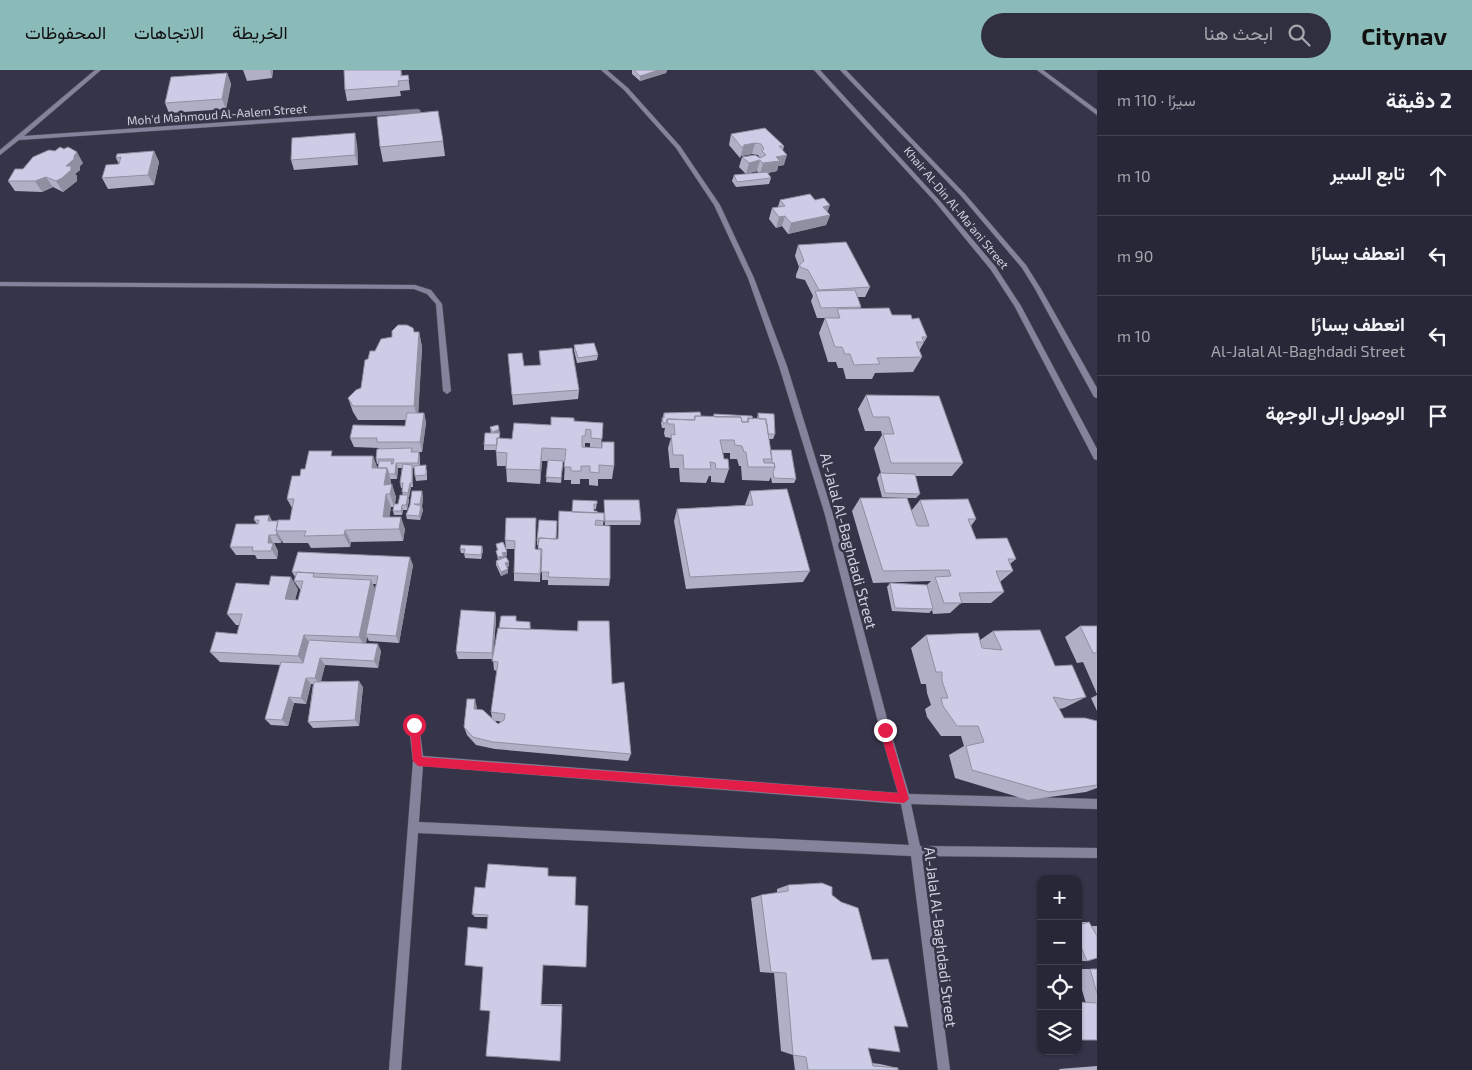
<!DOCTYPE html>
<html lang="ar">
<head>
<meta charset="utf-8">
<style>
	body { margin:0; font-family:"Exo 2",Vazirmatn,sans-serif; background:#302f3f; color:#f1f3f6; direction:rtl }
	.controls { position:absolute; right:15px; bottom:15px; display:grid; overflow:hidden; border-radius:10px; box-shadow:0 1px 4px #0004 }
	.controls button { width:45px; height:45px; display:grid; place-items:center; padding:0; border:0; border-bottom:1px solid #444452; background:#282737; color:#f1f3f6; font:25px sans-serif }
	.stop { position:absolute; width:15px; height:15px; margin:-11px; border:4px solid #e11d48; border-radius:50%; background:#fff }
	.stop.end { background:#e11d48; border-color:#fff; box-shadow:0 1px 5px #0008 }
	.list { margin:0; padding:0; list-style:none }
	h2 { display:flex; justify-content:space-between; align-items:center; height:65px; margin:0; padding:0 20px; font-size:21px }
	h2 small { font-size:16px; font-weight:400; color:#a5a5ad }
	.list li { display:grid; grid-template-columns:32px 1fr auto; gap:15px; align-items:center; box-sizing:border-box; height:80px; padding:0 20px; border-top:1px solid #444452 }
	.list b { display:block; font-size:19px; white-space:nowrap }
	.list p { margin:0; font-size:16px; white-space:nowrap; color:#a5a5ad }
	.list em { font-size:16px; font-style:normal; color:#a5a5ad }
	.icon { flex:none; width:28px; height:28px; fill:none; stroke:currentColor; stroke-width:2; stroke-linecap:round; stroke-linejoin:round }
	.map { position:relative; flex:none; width:1097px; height:1000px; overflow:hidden; direction:ltr }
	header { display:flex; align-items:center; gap:30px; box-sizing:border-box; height:70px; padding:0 25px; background:#8bbbb9; color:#111 }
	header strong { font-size:24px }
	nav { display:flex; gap:28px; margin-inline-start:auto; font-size:18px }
	.search { width:350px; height:45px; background:#302f3f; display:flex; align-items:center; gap:12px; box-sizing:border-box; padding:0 18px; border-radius:28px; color:#a5a5ad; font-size:19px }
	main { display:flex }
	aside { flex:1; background:#282737 }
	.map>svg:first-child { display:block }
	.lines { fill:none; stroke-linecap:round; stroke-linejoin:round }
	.minor-casing { stroke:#535262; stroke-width:1 }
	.minor { fill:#84839b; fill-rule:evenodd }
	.wall { fill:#b0afc6; fill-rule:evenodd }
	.shaded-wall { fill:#908fa1 }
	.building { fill:#cdcce6; stroke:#908fa1 }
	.route { fill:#e11d48 }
	.labels { text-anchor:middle; stroke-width:5; stroke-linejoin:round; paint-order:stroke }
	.far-street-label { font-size:12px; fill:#d0d0dd; stroke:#363449 }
	.street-label { font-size:15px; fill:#d0d0dd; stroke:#363449 }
</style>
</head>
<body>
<header>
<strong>Citynav</strong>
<div class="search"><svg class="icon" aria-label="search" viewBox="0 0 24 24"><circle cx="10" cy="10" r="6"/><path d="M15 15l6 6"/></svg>ابحث هنا</div>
<nav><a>الخريطة</a><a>الاتجاهات</a><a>المحفوظات</a></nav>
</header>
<main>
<aside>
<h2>2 دقيقة<small>سيرًا · 110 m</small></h2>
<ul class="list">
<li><svg class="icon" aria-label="ahead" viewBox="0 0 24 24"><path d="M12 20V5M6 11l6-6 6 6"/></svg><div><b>تابع السير</b></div><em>10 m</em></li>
<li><svg class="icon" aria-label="left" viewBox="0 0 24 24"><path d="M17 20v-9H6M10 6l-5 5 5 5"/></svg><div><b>انعطف يسارًا</b></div><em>90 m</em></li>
<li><svg class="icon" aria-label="left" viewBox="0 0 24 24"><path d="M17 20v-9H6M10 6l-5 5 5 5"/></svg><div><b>انعطف يسارًا</b><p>Al-Jalal Al-Baghdadi Street</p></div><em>10 m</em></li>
<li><svg class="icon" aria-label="arrive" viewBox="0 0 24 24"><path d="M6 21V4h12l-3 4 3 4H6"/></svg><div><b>الوصول إلى الوجهة</b></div></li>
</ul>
</aside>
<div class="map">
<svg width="1097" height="1000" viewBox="0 0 1097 1000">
	<rect width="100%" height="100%" fill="#363449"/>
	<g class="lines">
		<g class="minor-casing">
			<path id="minor" d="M95,0h6l-77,66 394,-27 3,2 -3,2 -399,27 -19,15v-5z
				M601,0h6l21,18 52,58 40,59 34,73 33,88 46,149 57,215 19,64 188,5v10l-186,-5 9,42 177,2v10l-175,-2 28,214h-12l-27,-214 -493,-23 -17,237h-12l24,-309 -4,-36 2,-3 3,-2 3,2 2,3 4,31 475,37 -18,-63 -55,-215 -46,-149 -31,-88 -34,-73 -38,-57 -52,-58zM423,696l478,38 8,41 -490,-23z
				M814,0h6l120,131 55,65 26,40 76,143v11l-3,-1 -79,-152 -24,-37 -55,-67z
				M840,0h6l119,124 61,71 15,24 56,99v10l-3,-1 -59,-108 -13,-21 -61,-72z
				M1037,0h6l54,40v5z
				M0,212l415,3 16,5 11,14 9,87 -4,3 -4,-3 -7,-87 -9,-10 -13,-5 -414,-3z"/>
		</g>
		<use href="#minor" class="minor"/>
	</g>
	<path class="wall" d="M243,0h30l-1,8 -25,3z
		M344,0h57l1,5h6l2,15 -10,1 1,5 -54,5 -2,-11z
		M632,0h35l-1,3 -26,8 -8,-7z
		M227,3l4,11 -5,25 -57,4 -4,-10z
		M731,64l53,12 -1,4 1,15 -6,1 -1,5 -9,2 3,5 -2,6 -33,3 -4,-6 2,-6 25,-2 -2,-2 -11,3 -7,-7 3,-10 18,1 -2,-3 -6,-1 -11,2 -1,2 -11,-13z
		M443,71l2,15 -62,6 -3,-15z
		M357,74l1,21 -64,5 -3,-10z
		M55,81l28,12 -3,3v4l-5,4 2,2v5l-14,11 -10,-5 -11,5 -27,-1 -7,-10 15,-12z
		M154,81l5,11 -5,23 -46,4 -6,-11 17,-14 -3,-6z
		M780,130h35l15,15 -4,10 -38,9 -6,-8 -6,2 -7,-9 3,-11 6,-1z
		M798,175l72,42 -5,10h-8l4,10 -1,2 52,10 15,18 -8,14 3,6 -9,15 -38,1 -3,6h-26l-3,-11h-5l-2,-6h-8l-9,-29 6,-15h9h-17l-6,-17 2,-5 -8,-16 -9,-2v-3l3,-8 -4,-11z
		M414,262h5l3,15 -4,66h6l2,10 -4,29h-10l8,4v10l7,4v10l-11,1 -1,-5 -1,-8h-1v19h-2l-2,10h-1l1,3 -2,10h-4l-1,5h-8l-1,-4v-4h-2l-2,10 16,12 -2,12 -52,1 -1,5 -39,1 -3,-5h-25l-1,-3 -1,3h-7l4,8 -1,8h-20l-2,-4h-19l-6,-8 27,-23 -3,-4 1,-4 17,5 18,-1 2,-12 -5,-9 13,-23 5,-7 29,-13h39l4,12h1l1,-4h-2l-1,-5 3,-10v-1l-25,-1 -4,-9 55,-12 1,-6h-48l-5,-8 -5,-14 13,-10 7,-29 7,-8zM398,398h4l-2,15 1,5h1v4l1,3 -5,9h-3l1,-7 -5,-13 -1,-5h7z
		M574,275l24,10 -1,5 -20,3 -3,-13z
		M539,281l40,39 -1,9 -65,6 -5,-51 16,12 16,-1z
		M866,325l97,68 -11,13h-37l5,18 -4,4h-9l4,13 9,-11 56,19 -5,7 5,13 40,20 -6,5 3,7 -13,11 4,10 -13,11h-30l-11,10 -17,1 -1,-4 -3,3 -37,-2 -5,-24 3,-4 37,2 4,-4 -58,2 -21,-72 8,-13h43l-21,-1 -5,-19 3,-5h1l-7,-25 8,-13 -1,-4h-16l-7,-22z
		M664,343l49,4 1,-3 43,5 1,-6 17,21 -2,5h-4l1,11 26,29 -2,4h-22l-1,-6 -2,4 -27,-1 -1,-14h-2l-2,-7h-7v-6h-7l1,6 5,10 -5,14 -13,-1v-6h-2l-3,7 -26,-1 -1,-14h-9l-2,-20 3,-10 -6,-1 -1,-4 1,-5h-3l-1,-5z
		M574,351l29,2 -2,25 1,-6 12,24 -2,13h-14v7l-9,-1v-6h-9v5h-9v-4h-7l1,-18h-2l-2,21 -15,-1 2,-21h-6l-2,23 -33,-2 -1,-16h-9l-1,-16h-12v-5l7,-12 -1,-6 9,2 1,10h12l39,-14zM585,373h5v5l-5,-1z
		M750,421l60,80 -7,11 -117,7 -12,-68 3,-12 68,-4z
		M423,426l-1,11 1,3 -3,10 -13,-1 -1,-4 4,-10z
		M604,430l37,21 -1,4h-35l-1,-8 -1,8 7,54 -1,7 -61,-1v-5h-6v-23h-1l-1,25 -26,-1v-8l1,-24h-9l1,7 -3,1v1l5,4v4l-2,1 1,6 -7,3 -5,-11v-4l2,-1 -2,-9 1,-1 -1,-6 10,5 -1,-9 31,-13 -1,22h3v-4h-1v-4l21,-2 14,-27 25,-11 -1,8h-2v2l3,2h7z
		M460,479l23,1 -2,9 -16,-1 -1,-5h-3z
		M413,495l-14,78 -30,-2 -2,-4 -1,6 15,8 -3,17 -53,-3 -4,16 42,6 -4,39 -46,2 -5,-6 5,-38h-2l-5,20 -12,-1 -6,23 -17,-1 -6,-6 16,-54 -61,-3 -10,-10 27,-18 2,-9h-3l-9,-11 71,-25 -3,11h3l3,-9 -7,-10 1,-4 -3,-5zM373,514h3l-1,5z
		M495,542l1,7 -3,39 6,-30 17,-7 15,5 -1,3 47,2 1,-10 34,63 19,70 -3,7 -133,-12 -19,-4 -9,-10 -3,-8 13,-19v1l15,9 -1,-6 6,-41 -3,-1 -1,-11h-35l-2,-7zM495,651h3l3,1 -3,2z
		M1080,556h17v68l-14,-32 -6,1 -12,-26z
		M993,561l62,35 31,31 -22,11 -5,1 5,9 33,3v67l-11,4 -58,8 -73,-22 -6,-23 15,-9 -3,-10h-20l-14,-19 -2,-8 6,-4 -4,-12 -1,-9h-5l-10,-36 15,-13 54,5z
		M1097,625v16l-6,-13z
		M548,806l27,29 11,62 -43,-2 -2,39h21v2l-72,5 -7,-44 5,-50h-13l-3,-3 13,-26z
		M788,815l44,10 39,65 17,-1 6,67 -26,22 4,15 8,1 18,4v2h-103l-2,-15 -12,-4 -7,-78 -14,-1 -9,-74 10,-3 16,-2v-4z
		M1082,852h7l2,4h6v32l-10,3h-7l-2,-4v-33z
		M1078,899h19v71l-19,-63z
		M1097,996v4h-37l-1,-1z"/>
	<path class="shaded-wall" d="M270,0h3l-1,8z
		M659,0h8l-1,3 -26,8v-5z
		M227,3l4,11 -5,25 -4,-10z
		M355,63l2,11 1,21 -3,-10z
		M755,73l-3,11 -11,2 -1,2 4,-13z
		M154,81l5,11 -5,23 -6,-10z
		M77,82l6,11 -3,3v4l-5,4 2,2v5l-14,11 -7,-11 10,-15z
		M787,85l-3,10 -6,1 -1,5 -17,3 3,-11 13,-6z
		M760,90l-3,11 -11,3 3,-11z
		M46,107l7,10 -11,5 -7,-11z
		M830,135l-4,11 4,-1 -4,10 -38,9 3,-11 32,-16z
		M785,146l-3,10 -6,2 3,-11z
		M419,262l3,15 -4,73 -4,-14z
		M424,343l2,10 -4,29 -2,-10z
		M499,359l1,5 -7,-2z
		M542,378v13l-2,23v-14z
		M419,382l1,4 -1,12 -1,-5z
		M373,386l5,13 -6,-1z
		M396,393l2,5 -1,11 -2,-5z
		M412,395l1,4v18l-1,-4z
		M387,398l4,13 -2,13 -5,-9z
		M410,413l1,4 -2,10 -1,-4z
		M392,414l4,13 -2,10 -4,-13z
		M422,421l1,5 -1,11 1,3 -3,10 -1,-4 2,-9 -1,-3z
		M386,424l5,13 -3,22 -5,-12z
		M408,425l1,5 -2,10 -1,-5z
		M402,435l1,5 -1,5 -1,-4z
		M269,445l5,9 -6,-3z
		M401,447l4,12 -2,12 -4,-12z
		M345,460l6,12 -1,5 -6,-12z
		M277,462l5,8 -1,3 -5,-8z
		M269,465l9,16 -1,8 -9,-16z
		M482,476l1,4 -2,9v-4z
		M507,482v4l-3,1v3l-5,2 -1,-5 4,-4z
		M410,487l3,8 -14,78 -3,-7z
		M509,492v4l-3,2 -1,-5z
		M508,499v4l-7,3v-4z
		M291,507l7,12 -6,21 -7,-11z
		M371,510l5,11 -10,43 1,3 -2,10 -6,-10z
		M495,542l1,7 -3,40 -1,-6z
		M304,565l7,10 -5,21 -8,-10z
		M378,574l3,7 -3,17 -4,-7z
		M320,588l5,7 -5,20 -5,-7z
		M306,608l5,6 -5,20 -5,-6z
		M359,611l4,6 -4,39 -4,-6z
		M289,627l5,6 -6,23 -6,-6z
		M475,629l2,9 -1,9 -2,-8z"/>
	<path class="building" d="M344,0h57v6l7,-1 1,5 -11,1 1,5 -54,4z
		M634,0h25l-19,6z
		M227,3l-5,26 -57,4 6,-26z
		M438,41l5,30 -63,6 -3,-30z
		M765,58l19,18h-5l8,9 -11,2 4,4 -17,2 -3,-3 -11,3 -7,-6 13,-2 5,3 6,-3 -4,-4 2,-2 -3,-5 -6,-1 -11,2 -2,3 -11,-14z
		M355,63v22l-64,5 1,-22z
		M60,77l4,2 4,-2 9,5 -3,4v3l-8,7h5v4l-9,8 -6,3 -10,-4 -11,4h-27l7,-12h8l10,-12 16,-7 6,1z
		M154,81l-6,24 -46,3 4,-13 13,-1 2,-7 -5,1 1,-4z
		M767,102l4,6 -34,4 -3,-7z
		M810,124l5,6 9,-2 6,7 -7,2 7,8 -39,8 -6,-7 -6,1 -7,-9 13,-2 -5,-6z
		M846,172l24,45 -51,3 -11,-20 -8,-3v-3l4,-3 -6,-16z
		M855,220l6,17 -40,1 -6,-17z
		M889,238l3,7h19l1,4 7,-1 8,19h-5l2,5h-8l6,15 -45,1 3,6 -26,1 -4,-11h-5l-3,-7h-7l-10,-29h15l-3,-9z
		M398,255h9l6,3 1,4h5l-5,74h-61l-5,-8 8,-8 5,-2 4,-28 3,-1 2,-8h5l6,-12 11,-2v-6z
		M594,273l4,12 -20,3 -4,-13z
		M572,278l7,42 -67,5 -4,-41 14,-1 2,13 17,-1 -2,-14z
		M866,325l73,1 24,67h-72l-8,-29h11l-5,-17h-16z
		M700,342l1,4h-6l-1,4 -27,-1 -1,4h-3l-1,-5h2v-5z
		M407,343h17l-4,29h-43v-4h-27l3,-13 52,1z
		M758,343l16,1 1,20h-7l-1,-10h-1v-5h-7z
		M714,344l38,2 1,3 -5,-1 -1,4h-5l-1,-5h-27z
		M695,346l46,1 1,5h7l-1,-4 18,1 6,40h-9l1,4h10l1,4h-27l-2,-15h-2l-2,-6 -7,-1 -1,-5h-14l4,19h4l1,10h-13l-1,-6 -5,-1 1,7h-27l-1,-14h-10l-2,-21 4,1 -1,-11h-6l-1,-5 28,1z
		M551,347l23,1v3l29,2 -1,16 -11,-1v-8l-5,-1 -1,7h-3v11l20,1v-6h12v24l-15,-1v8l-9,-1v-6h-9v5h-10v-4h-7l2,-18 -24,-1 -2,22 -34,-1 1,-16 -11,-1 1,-14 15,1 2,-16 37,2z
		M498,355l1,4 -6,3 -3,-5z
		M485,363h15l-1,5h-2v7h-13z
		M412,378l-1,4h8l-1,11h-22l-1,11h-6l-2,-6h-9l1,-7h13l-1,3h2l1,-5h-18l1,-10z
		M770,380h21l5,29 -22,-1 -1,-6 2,-5 -1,-4h-2v-4z
		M309,381h23l-1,5h42l-1,12h15l-3,17 8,-1 -2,10h-4l-3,23h18l-2,12 -54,1 -1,5 -40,1 2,-5h-30l2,-11h12l4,-21h-7l5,-23h8l1,-7h4z
		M548,390l15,1 -2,17 -15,-1z
		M403,394l9,1v18h-2l-2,10 -6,-1 1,-9h-3z
		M426,395v10l-11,1 -1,-10z
		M880,403l35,1 5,20 -35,-1z
		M787,419l23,82 -120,6 -13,-68 76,-4 -3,-14z
		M412,421h10l-2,13h-6l7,2 -2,10 -13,-1 4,-10z
		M400,425h8l-2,10h-4l-1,6h-8l1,-7h4z
		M860,428h47l10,28h12l-9,-26 48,-1 8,20h-8l8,20 31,-1 9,21h-8l5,12h-17l8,21 -45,1 3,10h-18l-9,-26 16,-1 -2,-6 -66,1z
		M573,430l24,1v3h-3v7h3v2l-25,-1z
		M604,430h35l2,21h-36z
		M559,441l45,2v8l-8,-1 -1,5 15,1v53l-62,-2 1,-5h-8l1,-23 -4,-1 1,-10 19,1z
		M269,445l-1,6h10l-2,10 1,1 -1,3h-7l-1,8h5l-2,8h-19l1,-4h-23l6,-23h22l1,-4h-5l1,-4z
		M506,448h30l-1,31 6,1 -1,24 -26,-1 1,-32 -10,-1z
		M539,450l18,1 -1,18 -17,-1v3h-2z
		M503,472l4,10 -5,1 2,3 -6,1 -2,-6 2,-1 -2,-6z
		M461,475l21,1 -1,9 -17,-1 1,-5h-5z
		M298,482l112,5 -14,79 -30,-2 12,-58 -86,-4z
		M506,487l3,5 -4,1 3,6 -7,3 -5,-11z
		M297,502l17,1 -1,4 58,3 -12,57 -55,-2 -6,21 -88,-4 6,-20 21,2 5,-20h-15l9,-31 33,2 2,-9 20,1 -6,22 13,1 5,-19h-9z
		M890,513l37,2 6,24 -38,-1z
		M461,540l34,2 -3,41 -36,-1z
		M501,546h15v5l14,1v7l-31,-1z
		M578,551h31l3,63 12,-2 7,72 -138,-12 -20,-5 -9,-10 3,-28h8l-1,10 9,1 15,14 6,-4 1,-6 -14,-2 7,-50 -6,-1 6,-33 80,3z
		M1080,556h17v27h-4z
		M1040,560l15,36 17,-1 14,32 -15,3 -18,-3 11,21h21l12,3v64l-48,7 -77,-22 -6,-24 18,-4 -6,-16h-21l-14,-20 -2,-8h7l-6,-17v-9h-6l-10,-37 52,-2 4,15 20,2 -9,-19z
		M309,570l69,4 -4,17 -54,-3 -5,20h-9l-5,20 -12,-1 -7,23 -17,-1 16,-57 22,1z
		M359,611l-4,39 -47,2 6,-40z
		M488,794l60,4v8l28,1 -1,28 13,1 -2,61 -43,-2 -2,40 21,1 -2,55 -74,-5 4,-45 -10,-1 3,-43 -18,-2 3,-38 19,2 1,-14 -16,-1 3,-27 10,1z
		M822,813l10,4v8l9,7 17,6 14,52 16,-1 20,68 -14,-1 6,26 -32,-4 5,18 25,2v2h-90l-2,-13 -13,-2 -7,-82 -15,-1 -10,-77 27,-4v-6z
		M1089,852l8,14v22l-10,3 -9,-21v-15z
		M1090,899h7v24z
		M1078,932l19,1v37h-19z"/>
	<path class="route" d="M414,651l5,4 3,32 476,36 -18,-63 5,-5 4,5 20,69 -5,4 -486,-37 -5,-5 -3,-36z"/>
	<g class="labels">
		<g class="far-street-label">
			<text transform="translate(217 45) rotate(-4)" y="4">Moh'd Mahmoud Al-Aalem Street</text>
			<text transform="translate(956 138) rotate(50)" y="4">Khair Al-Din Al-Ma'ani Street</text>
		</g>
		<g class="street-label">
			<text transform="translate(848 471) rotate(75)" y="5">Al-Jalal Al-Baghdadi Street</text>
			<text transform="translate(940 867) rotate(83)" y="5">Al-Jalal Al-Baghdadi Street</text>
		</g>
	</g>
</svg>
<div class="controls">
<button>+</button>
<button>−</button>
<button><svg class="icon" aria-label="locate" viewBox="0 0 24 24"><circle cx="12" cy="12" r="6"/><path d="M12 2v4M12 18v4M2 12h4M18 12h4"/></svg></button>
<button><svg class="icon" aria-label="layers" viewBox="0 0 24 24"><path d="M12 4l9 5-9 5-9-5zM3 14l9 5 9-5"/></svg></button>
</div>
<div class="stop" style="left:414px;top:655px"></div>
<div class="stop end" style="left:885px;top:660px"></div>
</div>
</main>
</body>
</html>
